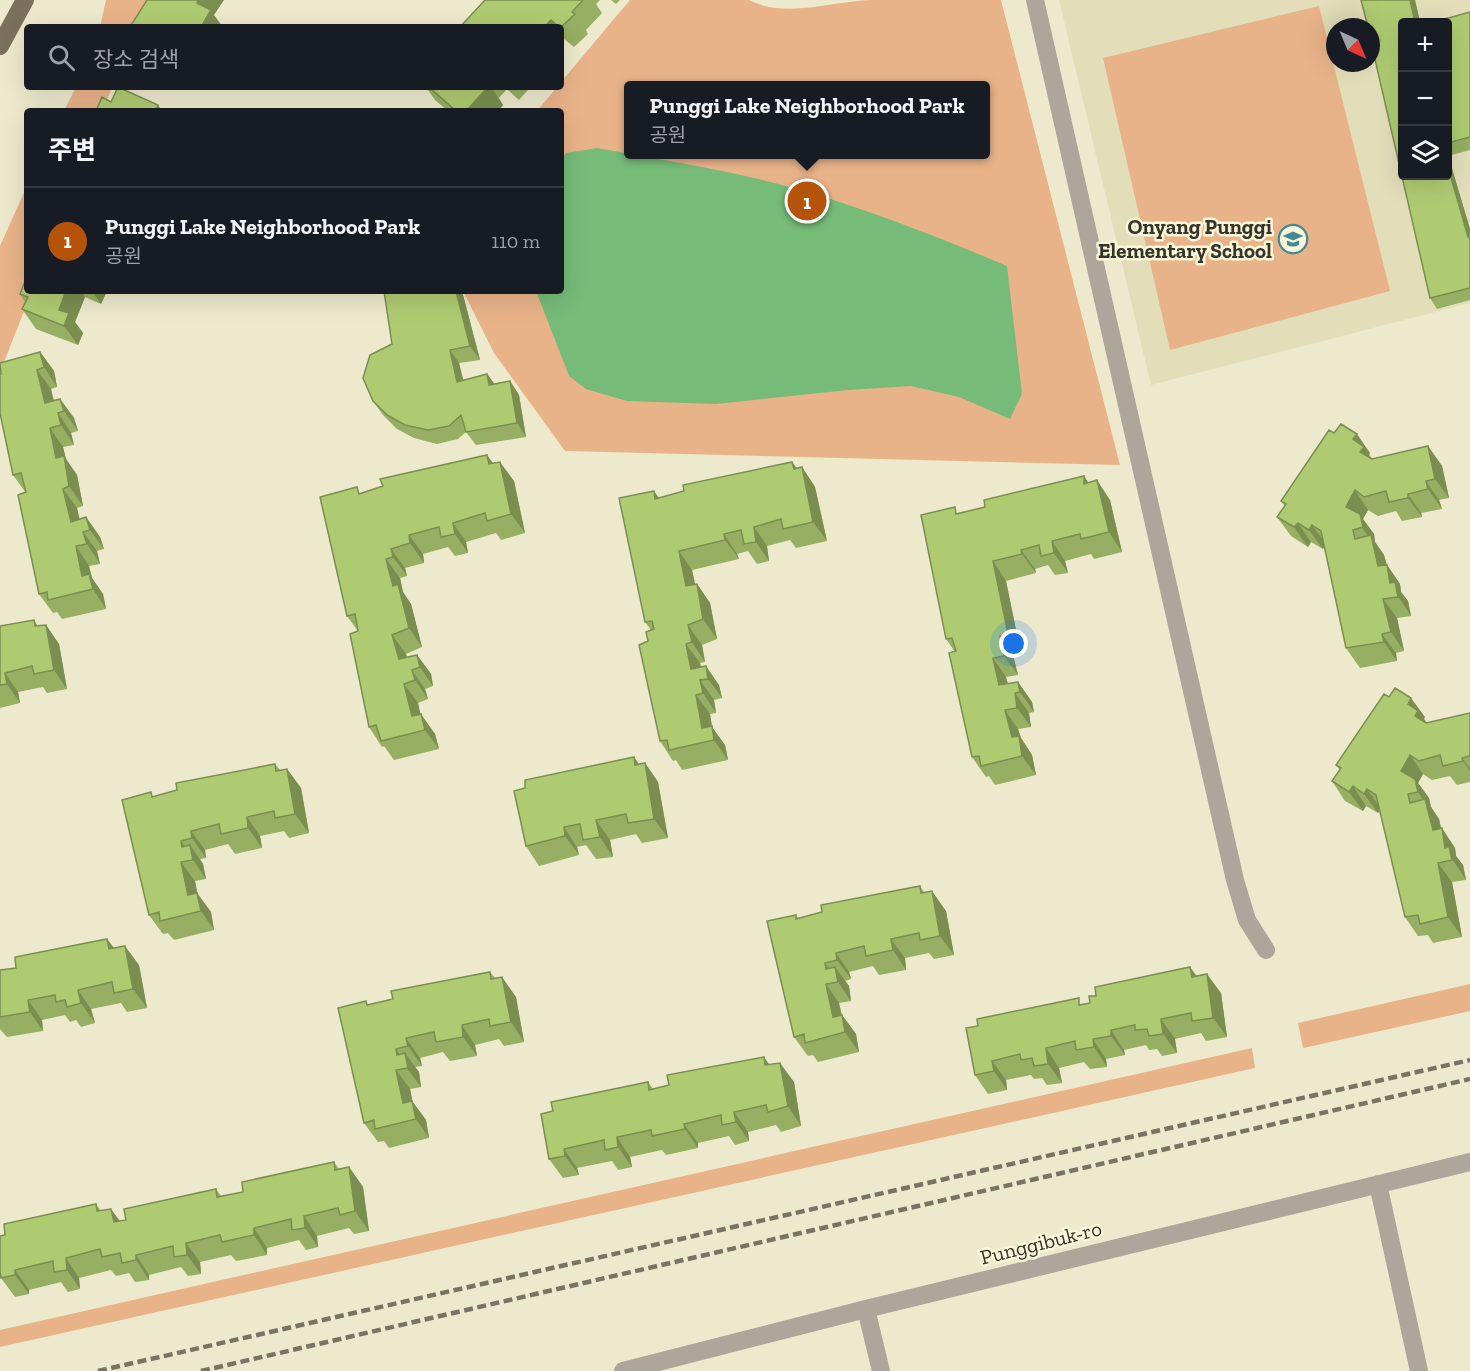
<!DOCTYPE html>
<html lang="ko">
<head>
<meta charset="utf-8">
<style>
	body { margin:0; font-family:"Zilla Slab","Noto Sans KR",serif; background:#20242c; color:#f1f3f6 }
	.controls { position:absolute; right:18px; top:18px; display:grid; overflow:hidden; border-radius:6px; box-shadow:0 6px 24px #0002 }
	.controls button { width:54px; height:54px; display:grid; place-items:center; padding:0; border:0; border-bottom:2px solid #363941; background:#171b24; color:#f1f3f6; font:30px sans-serif }
	.compass { position:absolute; left:1326px; top:18px; width:54px; height:54px; border-radius:50%; background:#171b24; box-shadow:0 6px 24px #0002; rotate:136deg }
	.you { position:absolute; left:1014px; top:644px; width:21px; height:21px; margin:-15px; border:4px solid #fff; border-radius:50%; background:#1a73e8; box-shadow:0 0 0 9px #1a73e833 }
	.badge { display:grid; place-items:center; width:39px; height:39px; border-radius:50%; background:#b45309; color:#fff; font-size:20px; font-weight:700 }
	.pin { position:absolute; translate:-50% -50%; border:3px solid #fff; box-shadow:0 2px 6px #0006 }
	.popup { position:absolute; left:624px; top:81px; width:366px; height:78px; box-sizing:border-box; display:grid; place-content:center; border-radius:6px; background:#171b24; filter:drop-shadow(0 2px 4px #0005); font-size:20px; white-space:nowrap; color:#9ea1a6 }
	.popup b { font-size:22px; color:#f1f3f6 }
	.popup::after { content:''; position:absolute; left:50%; top:100%; margin-left:-12px; border:12px solid transparent; border-top-color:#171b24 }
	.list { margin:0; padding:0; list-style:none }
	h2 { display:flex; justify-content:space-between; align-items:center; height:78px; margin:0; padding:0 24px; font-size:26px }
	h2 small { font-size:20px; font-weight:400; color:#9ea1a6 }
	.list li { display:grid; grid-template-columns:39px 1fr auto; gap:18px; align-items:center; box-sizing:border-box; height:108px; padding:0 24px; border-top:2px solid #363941 }
	.list b { display:block; font-size:22px; white-space:nowrap }
	.list p { margin:0; font-size:20px; white-space:nowrap; color:#9ea1a6 }
	.list em { font-size:20px; font-style:normal; color:#9ea1a6 }
	.icon { flex:none; width:33px; height:33px; fill:none; stroke:currentColor; stroke-width:2; stroke-linecap:round; stroke-linejoin:round }
	.map { position:relative; flex:none; width:1470px; height:1371px; overflow:hidden }
	.search { position:absolute; background:#171b24; box-shadow:0 6px 24px #0002; left:24px; top:24px; width:540px; height:66px; display:flex; align-items:center; gap:15px; box-sizing:border-box; padding:0 21px; border-radius:6px; color:#9ea1a6; font-size:22px }
	.panel { position:absolute; background:#171b24; box-shadow:0 6px 24px #0002; left:24px; top:108px; width:540px; height:186px; border-radius:6px }
	.map>svg:first-child { display:block }
	.built { fill:#e2deba; fill-rule:evenodd }
	.green { fill:#e9b389; fill-rule:evenodd }
	.water { fill:#76bb78 }
	.lines { fill:none; stroke-linecap:round; stroke-linejoin:round }
	.minor { stroke:#ada69b; stroke-width:18 }
	.major { stroke:#7b705c; stroke-width:18 }
	.rail { stroke:#767463; stroke-width:4.5; stroke-dasharray:9 4.5; stroke-linecap:butt }
	.wall { fill:#96af62 }
	.shaded-wall { fill:#7a8e50 }
	.building { fill:#afcb72; stroke:#7a8e50; stroke-width:1.5 }
	.labels { text-anchor:middle; stroke-width:5; stroke-linejoin:round; paint-order:stroke }
	.poi-label { font-size:21px; font-weight:bold; fill:#36352a; stroke:#faf6d9; text-anchor:end }
	.street-label { font-size:21px; fill:#36352a; stroke:#faf6d9 }
</style>
</head>
<body>
<div class="map">
<svg width="1470" height="1371" viewBox="0 0 1470 1371">
	<rect width="100%" height="100%" fill="#ece9cc"/>
	<path class="built" d="M1059,0h411v303l-319,82zM1402,22h46v154h-46zM1335,27h36v36h-36z"/>
	<path class="green" d="M106,0h43l-13,27h-36z
		M630,0h119c37,19 83,1 123,0 43,0 86,0 129,0l119,465 -555,-14 -71,-98 -31,-62h98v-180h-24l20,-24h4v-5zM628,86h358v68h-358z
		M1319,6l71,285 -220,59 -67,-292z
		M76,87h36l-9,24h-39z
		M27,186v105h5l-32,81v-126z
		M1470,984v27l-167,37 -5,-25z
		M1252,1048l3,20 -1255,279v-17z"/>
	<path class="water" d="M597,148c71,13 144,24 214,45 66,20 132,46 196,73l15,128 -12,25 -51,-22 -48,-11 -63,4 -132,14 -89,-3 -41,-12 -17,-13 -33,-85h25v-132l5,-6z"/>
	<g class="lines">
		<path class="minor" d="M1035,0l200,880 12,40 19,30
			M1378,1184l41,187
			M866,1309l15,62
			M623,1371l243,-62 604,-147"/>
		<path class="major" d="M0,46l25,-46"/>
		<path class="rail" d="M98,1371l1372,-311
			M201,1371l1269,-292"/>
	</g>
	<path class="wall" d="M485,0h115l-4,4 6,9 -16,17 2,4 -14,13 -10,-8 -3,4v-16h-101z
		M611,0h9l-4,4z
		M1361,0h54l5,22h-18l46,154v-154l22,-10v138l-22,6 22,73v71l-33,9 -7,-11z
		M426,87h100l2,3 -9,10 -12,-11 -8,9 4,7 -5,6h-50l-13,-11z
		M27,291h80l-6,13 -16,-7 -10,25 8,11 -5,12 -42,-16 -14,-20 3,-7 -5,-8z
		M462,291l18,69 -21,3 4,17 24,-6 7,10 16,-3 9,14 7,42 -50,8 -10,-13 -8,7 -21,5 -23,-6 -17,-9 -14,-14 -10,-14 19,-57z
		M40,352l14,19 3,16 -6,2 2,11 7,-1 14,19 4,13 -7,2 3,12 -11,2 3,12 11,16 6,31 -6,2 2,11 7,-2 14,20 4,12 -7,2 3,13 -11,2 3,12 11,16 3,15 -44,10 -5,-7 -4,1 -14,-19 -13,-101 -13,-18z
		M1428,446l14,20 7,32 -10,2 3,9 -21,4 1,4 -20,4 -6,-10 -18,5 -10,-6 -5,9 11,15 1,8 9,13 3,10 13,19 1,8 7,9 3,15 -14,2 7,33 -8,2 1,8 -37,7 -14,-20 -22,-102 -1,3 -12,-7 -3,5 -17,-11 -14,-19 8,-11 -4,-5 89,-48 -1,2 3,4z
		M792,462l5,6 5,-1 13,20 12,54 -31,7 -6,-8 -23,6 2,15 -12,3 -9,-13 -11,3 2,5 -47,11 3,14h2l13,19 7,36 -15,6 3,17 -5,1 1,4 18,18 3,13 -8,2 2,13 -6,1 2,13 13,18 3,15 -46,10 -6,-10 -3,1 -13,-20 -9,-111 -6,-8 14,-124z
		M493,463l21,18 11,52 -24,7 -5,-7 -30,9 2,11 -13,3 -7,-9 -25,7 1,9 -19,5 2,8 -7,2 3,14 8,12 11,43 -16,7 1,3 10,-2 14,19 2,12 -8,3 3,10 -10,4 2,11 15,20 4,15 -45,11 -10,-14 -2,1 -13,-20 -11,-96 -11,-15 14,-123z
		M1088,483l22,17 12,52 -28,7 -3,-5 -26,7 3,12 -13,2 -7,-10 -13,4 1,4 -30,8 15,73 -8,1 5,20 -12,2 2,7 10,-2 14,20 2,10 -5,1 2,14 -13,2 3,9 11,17 4,20 -41,10 -6,-9 -3,1 -14,-20 -17,-105 -9,-13 13,-126z
		M34,620l4,6 8,-1 13,19 8,45 -20,4 -4,-6 -25,5 2,11 -20,5v-82z
		M1470,713v69l-13,3 -7,-9 -18,4 -9,-6 -5,9 11,15 2,9 8,12 2,9 14,20 1,8 7,9 3,15 -14,2 10,55 -29,6 -5,-8 -10,1 -13,-19 -25,-107 -2,3 -12,-7 -3,5 -18,-10 -13,-20 8,-11 -4,-5 89,-48 -1,2 3,4z
		M645,763l13,19 10,56 -26,5 -6,-9 -26,6 3,17 -17,2 -10,-14 -9,2 2,8 -40,11 -13,-20 113,-82z
		M275,764l5,6 7,-1 14,19 8,45 -20,5 -5,-7 -24,5 2,12 -27,6 -7,-10 -23,6 1,8 -6,1 3,5 3,15 -11,2 2,12 14,19 3,18 -40,10 -6,-7 -5,1 -14,-19 5,-118z
		M920,886l4,6 22,19 8,44 -20,4 -5,-6 -24,5 1,12 -27,5 -6,-9 -24,6 2,7 -6,2 4,5 2,15 -12,2 3,12 14,19 3,18 -41,10 -5,-7 -5,1 -14,-19 2,-122 2,3z
		M107,939l7,9 25,17 8,43 -20,4 -6,-9 -30,6 4,14 -14,4 -5,-7 -6,2 -5,-7 -23,5 1,11 -36,6 -7,-8v-59l16,-2z
		M490,972l5,6 21,19 8,45 -20,4 -5,-7 -24,6 2,11 -27,5 -7,-9 -23,6 2,8 -7,1 4,5 2,15 -11,2 2,12 14,19 3,18 -40,10 -5,-7 -6,1 -14,-19 5,-118z
		M1197,976l24,17 6,44 -21,4 -5,-8 -26,6 2,14 -15,3 -5,-7 -8,1 -3,-5 -22,5 1,5 -19,4 1,8 -17,2 -6,-7 -25,6 3,15 -15,2 -5,-7 -8,1 -3,-4 -25,5 1,10 -19,4 -13,-19 -9,-47 124,-25 6,-7z
		M769,1065l25,17 7,44 -20,6 -5,-7 -28,7 1,9 -14,4 -6,-9 -31,7v5l-32,7 -4,-5 -32,7 2,10 -14,3 -6,-9 -35,7 2,7 -16,3 -14,-19 99,-77 5,7z
		M334,1162l5,7 10,-2 14,20 6,44 -15,3 -5,-6 -32,8 1,11 -12,3 -7,-10 -32,8v7l-31,6 -5,-6 -31,7 1,12 -13,2 -7,-9 -32,8v5l-14,2 -6,-9 -13,3 -5,-6 -32,8 1,11 -12,3 -7,-10 -32,8v4l-14,3 -14,-19 4,-43 91,-31 5,7 19,10 6,-1 90,-31 5,7 22,-4z"/>
	<path class="shaded-wall" d="M198,0h26l-10,15 9,12h-22l-4,-24z
		M1410,0h5l5,22h-5z
		M551,20l5,7h-12z
		M561,34l3,5 -3,4z
		M488,87h3l12,18 -5,6h-32z
		M158,105l4,6h-7z
		M1448,155l22,74v11l-2,-3 -20,-70z
		M66,291h15l4,6 -10,25 8,11 -5,12 -14,-19 -5,-16z
		M92,291h15l-6,13z
		M456,291h6l18,69 -10,-14z
		M450,350l9,13 8,32 -10,-13z
		M40,352l14,19 3,16 -13,-20z
		M37,370l14,19 8,33 -14,-19z
		M487,374l10,13 -8,-2z
		M510,381l9,14 7,42 -9,-14z
		M60,399l14,19 4,13 -14,-20z
		M58,413l13,20 3,12 -13,-20z
		M50,428l13,19 3,12 11,16 6,31 -14,-20 -13,-28z
		M1357,434l13,19 -1,2 8,11 -17,-14 -7,-13z
		M1428,446l14,20 7,32 -14,-19z
		M487,455l14,19 -12,-10z
		M500,462l14,19 11,52 -14,-19z
		M792,462l12,17 -2,-12 13,20 12,54 -14,-19 -19,-53z
		M1084,476l13,19 -13,-11z
		M1097,480l13,20 12,52 -13,-20z
		M1426,481l13,19 3,9 -14,-20z
		M63,489l14,19 8,33 -14,-19z
		M1355,490l13,20 -5,9 11,15 1,8 9,13 3,11v-1l13,19 1,8 7,9 3,15 -33,-50 -6,-25 -26,-34z
		M654,491l13,19 -12,-11z
		M1408,494l13,19 1,4 -14,-19z
		M86,517l14,20 4,12 -14,-19z
		M453,523l13,19 2,11 -13,-19z
		M1298,523l13,19 -3,5 -14,-20z
		M1312,525l14,19 -3,5 -14,-19z
		M754,527l13,19 2,15 -13,-19z
		M83,532l14,19 3,13 -13,-20z
		M724,534l13,20 2,5 -14,-19z
		M409,535l14,19 1,9 -14,-20z
		M1052,541l13,20 3,12 -14,-20z
		M76,546l13,20 3,12 11,16 3,15 -13,-20 -11,-13z
		M391,549l14,19 2,8 -14,-19z
		M1021,550l14,19 1,4 -14,-19z
		M679,551l13,19 8,36 -14,-20z
		M386,559l14,19 3,14 8,12 11,43 -13,-19 -16,-42z
		M993,561l13,20 15,73 -13,-20z
		M697,584l13,19 7,36 -14,-20z
		M1383,599l14,19 7,33 -13,-19z
		M46,625l13,19 8,45 -13,-19z
		M688,625l14,20 3,17 -13,-20z
		M1382,634l14,19 1,8 -13,-19z
		M392,635l14,19 6,24 -13,-19z
		M1000,636l13,19 5,20 -14,-19z
		M686,644l14,19 3,17h-3l14,20 2,13 -13,-20 -12,-24z
		M417,655l14,19 2,12 -13,-19z
		M993,658l13,19 7,28 -14,-20z
		M706,666l13,19 3,13 -14,-19z
		M412,670l13,19 3,10 -13,-19z
		M5,673l13,19 2,11 -13,-19z
		M1018,682l14,20 2,10 -14,-20z
		M404,684l14,19 6,27 -12,-14z
		M1015,693l14,20 2,14 -14,-19z
		M696,695l14,19 2,13 13,18 3,15 -14,-20 -12,-12z
		M1411,698l14,19 -1,2 8,11 -17,-14 -7,-12z
		M1005,710l13,19 3,9 11,17 4,20 -14,-19 -10,-19z
		M421,714l14,20 4,15 -14,-19z
		M1410,755l13,19 -5,9 11,15 2,9 8,12 3,14v-5l13,20 1,8 7,9 3,15 -33,-50 -7,-26 -8,-12 -17,-21z
		M634,757l12,17 -1,-11 13,19 10,56 -14,-19 -19,-54z
		M1462,758l8,11v2l-7,-10z
		M287,769l14,19 8,45 -14,-19z
		M1353,786l13,20 -3,5 -14,-19z
		M1367,789l14,20 -3,4 -14,-19z
		M247,817l13,19 2,12 -14,-20z
		M596,820l14,20 3,17 -13,-20z
		M564,827l13,20 2,8 -14,-19z
		M191,831l14,19 1,8 -14,-20z
		M181,841l11,16 -2,-12 13,19 3,15 -13,-19 -11,-13z
		M181,862l14,19 6,30 -13,-16z
		M1438,863l14,19 10,55 -14,-20z
		M932,891l14,20 8,44 -14,-19z
		M197,893l14,19 3,18 -13,-19z
		M107,939l14,19 -12,-9z
		M891,939l14,19 1,12 -13,-20z
		M125,946l14,19 8,43 -14,-19z
		M836,953l13,19 2,7 -14,-19z
		M825,963l12,16 -2,-12 14,19 2,15 -13,-19 -12,-13z
		M1190,967l14,19 -12,-9z
		M1207,974l14,19 6,44 -14,-19z
		M502,977l14,20 8,45 -13,-20z
		M826,984l13,19 6,29 -12,-15z
		M78,990l13,19 4,14 -14,-20z
		M28,1000l14,20 1,11 -13,-19z
		M842,1015l14,19 3,18 -14,-20z
		M1161,1019l14,20 2,14 -14,-19z
		M462,1025l13,20 2,11 -14,-19z
		M1111,1030l13,20 1,5 -14,-19z
		M406,1038l14,20 2,8 -14,-20z
		M1093,1039l13,20 1,8 -13,-20z
		M1046,1048l13,20 3,15 -14,-19z
		M396,1049l11,16 -2,-12 14,19 2,15 -24,-32z
		M764,1057l13,19 -12,-11z
		M992,1061l14,19 1,10 -13,-19z
		M780,1063l14,19 7,44 -13,-20z
		M396,1070l14,19 6,29 -4,-17 14,19 3,18 -13,-19 -13,-16z
		M734,1112l14,20 1,9 -13,-19z
		M684,1124l14,19v5l-13,-19z
		M617,1137l13,20 2,10 -14,-20z
		M564,1149l13,19 2,7 -14,-19z
		M349,1167l14,20 6,44 -14,-20z
		M111,1209l14,19 -11,-6z
		M304,1216l13,20 1,11 -13,-19z
		M254,1228l13,20v7l-13,-20z
		M186,1243l14,19 1,12 -14,-19z
		M136,1255l13,20v5l-13,-20z
		M66,1258l13,20 1,11 -13,-19z
		M15,1270l14,20v4l-14,-19z"/>
	<path class="building" d="M147,0h51l-1,3 14,7 -10,17h-16l-2,-1 -1,1h-52z
		M485,0h98l-11,12 3,2 -14,13h-2l-8,-7 -7,7h-84z
		M1361,0h49l5,22h-13v154h46v-9l20,70h2v51l-40,10 -59,-256v-15h-3z
		M1470,12v125l-22,6v-121h-14z
		M118,87l40,18 -3,6h-59l6,-14 9,5z
		M429,87h59l-22,24h-10z
		M27,276v15h39l-7,19 10,3 -5,13 -42,-17 6,-12 -8,-3z
		M384,291h72l14,55 -20,4 7,32 30,-8 2,11 21,-4 7,42 -51,9 -5,-17 -12,11 -21,4 -23,-5 -18,-10 -14,-14 -10,-23 7,-23 22,-11z
		M40,352l4,15 -7,3 8,33 15,-4 4,12 -6,2 3,12 -11,3 6,30 8,-2 5,30 -6,3 8,33 15,-5 4,13 -7,2 4,12 -11,2 6,30 7,-2 4,15 -45,11 -1,-8 -8,2 -21,-99 8,-3 -5,-19 -8,2 -13,-62v-39h1l-1,-11z
		M1341,424l16,10 -4,5 11,8 -4,5 12,7 56,-13 7,33 -9,2 2,8 -20,5v4l-19,4 -3,-11 -22,6 -9,-7 -9,17 14,7 3,13 -10,3 2,9 16,-4 7,31 9,-1 3,18 5,-1 3,15 -15,2 8,33 -9,2 2,8 -38,6 -25,-117 -9,-6 -3,5 -11,-7 -4,4 -17,-10 9,-13 -5,-3 48,-71 5,3z
		M487,455l2,9 11,-2 11,52 -24,7 -2,-8 -32,10 2,11 -14,3 -2,-10 -30,8 1,8 -19,6 2,8 -7,2 7,27 5,-2 11,44 -17,7 7,24 18,-4 3,12 -8,3 3,10 -11,4 8,32 9,-2 4,16 -44,11 -5,-16 -7,2 -19,-93 8,-3 -3,-17 -8,2 -27,-119 37,-10 2,7 24,-8 -3,-7z
		M792,462l2,7 8,-2 11,55 -30,7 -2,-10 -27,8 2,15 -12,2 -3,-14 -17,4 1,6 -46,11 7,35 11,-2 6,35 -15,6 4,17 -6,2 5,25 15,-3 2,13 -8,1 3,13 -7,2 6,33 10,-2 2,14 -45,10 -2,-10 -7,1 -21,-96 9,-4 -2,-9 8,-3 -2,-8 -7,1 -26,-124 35,-7 1,8 29,-8 -1,-6z
		M1084,476v8l13,-4 12,52 -28,7 -1,-5 -28,7 2,12 -13,3 -2,-11 -18,5 1,4 -29,7 15,73 -8,2 4,20 -11,2 6,27 19,-3 2,10 -5,1 2,15 -12,2 7,27 7,-1 3,20 -41,10 -2,-10 -7,1 -23,-104 7,-2 -4,-13 -6,1 -25,-124 34,-8 1,7 29,-7 -1,-7z
		M34,620l1,6 11,-1 8,45 -20,4 -2,-8 -27,7 2,11 -7,1v-59z
		M1395,688l16,10 -3,6 10,7 -3,5 11,7 44,-10v43l-8,2 1,3 -20,5 -3,-11 -21,6 -9,-6 -9,16 14,8 3,13 -10,2 2,9 15,-4 8,31 9,-2 3,20 4,-2 3,14 -14,3 10,54 -28,7 -2,-9 -13,2 -29,-122 -9,-6 -3,5 -11,-8 -4,6 -17,-11 9,-13 -5,-3 48,-71 5,3z
		M634,757l1,8 10,-2 9,56 -26,4 -2,-9 -30,6 4,17 -17,3 -3,-16 -16,3 1,9 -39,10 -12,-55 11,-3v-8z
		M275,764l1,7 11,-2 8,45 -20,4 -1,-7 -27,6 1,11 -27,6 -2,-10 -28,7 1,7 -11,3 1,6 8,-2 3,15 -12,2 7,33 9,-2 4,18 -41,10 -1,-9 -10,3 -27,-115 29,-8 1,5 25,-7 -1,-7z
		M920,886l1,7 11,-2 8,45 -20,4 -1,-7 -28,6 2,11 -27,6 -2,-10 -28,7 1,7 -12,3 1,6 9,-2 3,15 -12,2 7,33 9,-2 3,17 -40,11 -1,-9 -10,3 -27,-116 29,-6v4l26,-7 -1,-7z
		M107,939l2,10 16,-3 8,43 -19,4 -2,-11 -34,8 3,13 -14,4 -2,-7 -9,2 -1,-7 -27,5 2,12 -30,5v-47l16,-2 -1,-11z
		M1190,967l2,10 15,-3 6,44 -21,3 -1,-8 -30,6 2,15 -14,2 -2,-7 -12,1v-5l-24,5v6l-18,3 1,8 -18,3 -1,-9 -29,7 2,16 -14,2 -2,-8 -11,2 -1,-6 -28,7 2,10 -19,4 -9,-47 12,-2 -1,-7 102,-21v7l11,-2 -1,-7h7l-1,-9z
		M490,972l1,7 11,-2 9,45 -21,4 -1,-7 -27,6 1,12 -27,5 -2,-10 -28,6 2,8 -12,3 1,6 8,-2 3,15 -12,2 7,33 9,-2 4,18 -41,10 -1,-9 -10,3 -26,-115 28,-7 1,4 26,-6 -2,-8z
		M764,1057l1,8 15,-2 8,43 -20,6 -2,-7 -32,7 2,10 -14,3 -1,-10 -37,9 1,5 -33,7 -1,-6 -34,7 1,10 -13,3 -1,-10 -40,9 1,7 -16,3 -8,-45 12,-3 -2,-9 97,-20 1,8 20,-5 -2,-10z
		M334,1162l1,8 14,-3 6,44 -15,4 -2,-7 -34,8 1,12 -13,2 -1,-11 -37,9v7l-32,7 -2,-7 -34,8 1,12 -13,2 -1,-11 -37,9v5l-14,3 -2,-10 -18,4 -2,-8 -34,9 1,12 -13,2 -1,-11 -38,9v5l-14,3 -1,-7v-35l5,-1 -1,-11 92,-20 1,7 14,-2 3,13 12,-2 -2,-11 92,-20 1,8 26,-5 -1,-10z"/>
	<defs>
		<g id="school-ring" transform="scale(1.5)"><circle r="9.5" fill="#faf6d9" stroke="#448a95" stroke-width="1.5"/><path d="M0-5L7-2L0 1L-7-2ZM-4 1L0 2.5L4 1V4Q0 6-4 4Z" fill="#448a95"/></g>
	</defs>
	<g fill-rule="evenodd">
		<use href="#school-ring" x="1293" y="239"/>
	</g>
	<g class="labels">
		<g class="poi-label">
			<text x="1272" y="234">Onyang Punggi<tspan x="1272" dy="24">Elementary School</tspan></text>
		</g>
		<g class="street-label">
			<text transform="translate(1041 1243) rotate(-14)" y="7">Punggibuk-ro</text>
		</g>
	</g>
</svg>
<div class="controls">
<button>+</button>
<button>−</button>
<button><svg class="icon" aria-label="layers" viewBox="0 0 24 24"><path d="M12 4l9 5-9 5-9-5zM3 14l9 5 9-5"/></svg></button>
</div>
<svg class="compass" viewBox="-18 -18 36 36"><path d="M0-13l5 13h-10z" fill="#e53935"/><path d="M0 13l5-13h-10z" fill="#9ea1a6"/></svg>
<div class="you"></div>
<div class="pin badge" style="left:807px;top:201px">1</div>
<div class="popup"><b>Punggi Lake Neighborhood Park</b>공원</div>
<div class="search"><svg class="icon" aria-label="search" viewBox="0 0 24 24"><circle cx="10" cy="10" r="6"/><path d="M15 15l6 6"/></svg>장소 검색</div>
<section class="panel">
<h2>주변<small></small></h2>
<ul class="list">
<li><span class="badge">1</span><div><b>Punggi Lake Neighborhood Park</b><p>공원</p></div><em>110 m</em></li>
</ul>
</section>
</div>
</body>
</html>
